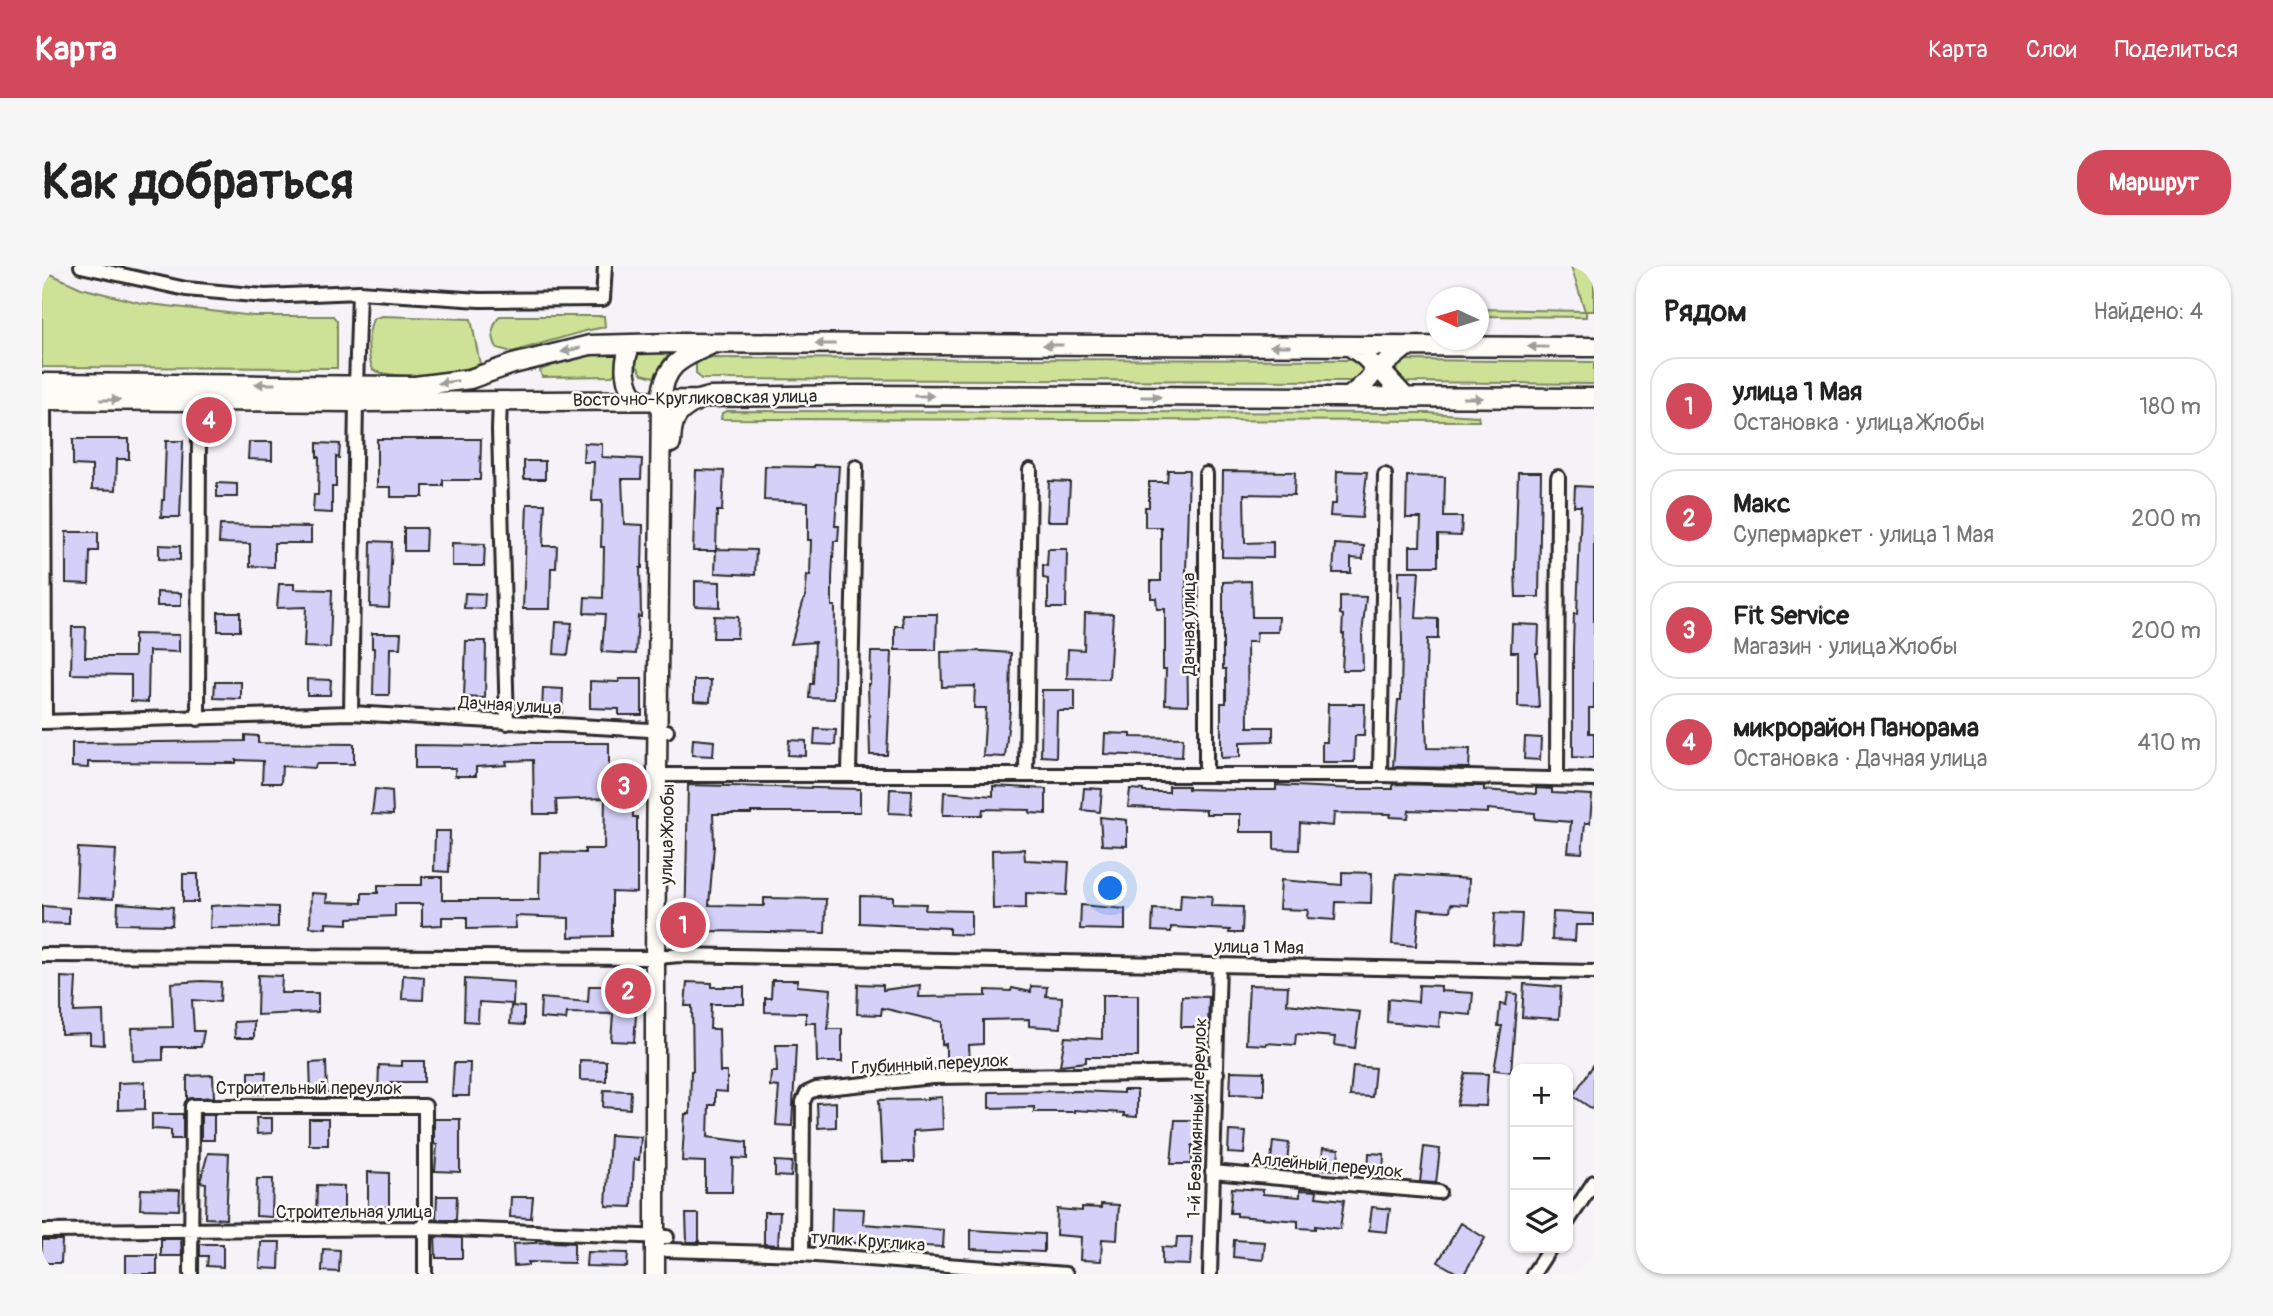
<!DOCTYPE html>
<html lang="ru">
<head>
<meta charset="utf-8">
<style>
	body { margin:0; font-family:Pangolin,sans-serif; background:#f6f6f6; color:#222 }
	.controls { position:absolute; right:21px; bottom:21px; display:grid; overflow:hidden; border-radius:14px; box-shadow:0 2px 5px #0004 }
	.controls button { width:63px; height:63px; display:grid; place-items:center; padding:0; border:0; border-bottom:2px solid #e0e0e0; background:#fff; color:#222; font:35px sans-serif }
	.compass { position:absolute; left:1384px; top:21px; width:63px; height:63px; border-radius:50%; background:#fff; box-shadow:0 2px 5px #0004; rotate:274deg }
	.you { position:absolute; left:1069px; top:623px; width:24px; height:24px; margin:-18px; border:5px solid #fff; border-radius:50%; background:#1a73e8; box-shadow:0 0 0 10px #1a73e833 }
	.badge { display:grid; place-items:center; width:46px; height:46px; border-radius:50%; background:#d1495b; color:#fff; font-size:23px; font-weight:700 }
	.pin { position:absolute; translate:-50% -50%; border:4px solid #fff; box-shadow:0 2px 7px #0006 }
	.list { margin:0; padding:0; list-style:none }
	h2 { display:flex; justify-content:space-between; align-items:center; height:91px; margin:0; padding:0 28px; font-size:30px }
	h2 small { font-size:23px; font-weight:400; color:#767676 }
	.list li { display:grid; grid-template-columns:46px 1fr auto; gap:21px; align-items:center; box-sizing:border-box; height:98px; margin:0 14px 14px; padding:0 14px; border:2px solid #e0e0e0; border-radius:28px }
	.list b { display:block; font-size:26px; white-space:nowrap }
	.list p { margin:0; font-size:23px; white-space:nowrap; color:#767676 }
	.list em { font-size:23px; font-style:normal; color:#767676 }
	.icon { flex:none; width:38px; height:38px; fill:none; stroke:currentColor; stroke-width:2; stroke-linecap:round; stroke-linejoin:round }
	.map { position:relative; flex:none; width:1552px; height:1008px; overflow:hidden; border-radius:28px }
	header { display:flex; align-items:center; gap:42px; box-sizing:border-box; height:98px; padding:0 35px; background:#d1495b; color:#fff }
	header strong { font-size:33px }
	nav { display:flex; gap:38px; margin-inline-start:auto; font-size:24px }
	.intro { display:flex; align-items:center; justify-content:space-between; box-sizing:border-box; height:168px; padding:0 42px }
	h1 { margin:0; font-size:49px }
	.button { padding:18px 32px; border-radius:28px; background:#d1495b; color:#fff; font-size:24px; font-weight:700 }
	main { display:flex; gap:42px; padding:0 42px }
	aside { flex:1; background:#fff; border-radius:28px; box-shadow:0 2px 5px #0004 }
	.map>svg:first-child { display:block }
	.green { fill:#cee297; stroke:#7c8661; stroke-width:2 }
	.building { fill:#d4d0f8; stroke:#2b2b2b; stroke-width:2 }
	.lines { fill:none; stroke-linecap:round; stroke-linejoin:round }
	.street-casing { stroke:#2b2b2b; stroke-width:18 }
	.secondary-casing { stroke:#2b2b2b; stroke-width:23 }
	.street { stroke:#fdfcf7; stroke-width:12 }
	.secondary { stroke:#fdfcf7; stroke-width:18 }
	.oneway { fill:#9e9e9b }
	.labels { text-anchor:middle; stroke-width:5; stroke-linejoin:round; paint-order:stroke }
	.street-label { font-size:18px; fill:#2b2b2b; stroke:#fdfcf7 }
</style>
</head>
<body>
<header>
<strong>Карта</strong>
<nav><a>Карта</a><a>Слои</a><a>Поделиться</a></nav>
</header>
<div class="intro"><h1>Как добраться</h1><a class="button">Маршрут</a></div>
<main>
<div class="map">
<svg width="1552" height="1008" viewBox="0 0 1552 1008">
	<rect width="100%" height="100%" fill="#f5f3f7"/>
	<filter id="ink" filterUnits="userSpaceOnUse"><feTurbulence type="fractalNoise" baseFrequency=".0143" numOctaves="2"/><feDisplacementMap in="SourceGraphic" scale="14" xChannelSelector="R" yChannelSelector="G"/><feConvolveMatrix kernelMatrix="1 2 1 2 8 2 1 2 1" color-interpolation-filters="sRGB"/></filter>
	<g filter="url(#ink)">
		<path class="green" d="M1529,0h23v45h-8v6l-107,-1v-7l106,2z
			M0,4l39,18 60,15 113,13h79l4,5v47l-295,-1z
			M340,50l89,3 9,45c-27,11 -79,17 -107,6 -6,-16 -6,-34 0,-51z
			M458,50h104l1,11 -20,4 -73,21 -15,-4c-6,-13 -6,-21 3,-32z
			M601,84l23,1 2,3 -14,23 -12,-3 -6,-10 2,-10z
			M572,87l5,5 1,11 -8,7 -70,1 -2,-7c25,-9 47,-16 74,-17z
			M658,92l654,2 10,5 -1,12 -9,4 -653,-2 -5,-6v-10z
			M1362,94l190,2v22l-191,-2 -7,-7 1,-9z
			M685,145l702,2 49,3 1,5 -758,-2 1,-6z"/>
		<path class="building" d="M31,173h56v20h-12l-1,31 -24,-1v-23l-19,-1z
			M335,173h104l-1,41h-37v6h-20v11h-32v-10h-14z
			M124,175h17l-3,76h-19l1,-17h2z
			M207,176h23v18l-24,-1z
			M275,177l23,1 -1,14 -3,-1v30h-4v26l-19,-1 1,-17h4l1,-38h-2z
			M542,177l18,1v13l40,2 -1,20h-19l2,45 19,1 -1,43h-2l1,49 -3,-1 -2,38 -34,-2 3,-38 -21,-1 1,-16 18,1 1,-51h-3l1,-46h-10l2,-39h-11z
			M482,195h21v18h-21z
			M772,199l25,1 -4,60h4l-1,15h-4l-2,36v29h3l-1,93 -25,-1 1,-14h3l2,-42 -24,2 13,-45h1l2,-24 3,1 1,-36h-3v-38l-44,-2 1,-34 49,1z
			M654,204l28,1 -2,40h-5l-1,40h-23z
			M1126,204h21l-3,101 2,134 -23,-1 1,-35h-3v-17h2v-43h-8l-1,-11h-5v-17h10v-54h-16v-20h4v-25h18z
			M1181,205l72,1 -1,23 -50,-1 1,49 28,-1v16l-51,-1z
			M1295,205l30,1 -5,46 -32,-2 1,-12h5z
			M1476,206h23l-2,125h-23l-1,-27z
			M1365,210l38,1 -1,40h18l-1,19 -23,-1v31h-28v-20h10l1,-28h-15z
			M1007,215l21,1 -2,39h-21z
			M175,217l20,1v13h-20z
			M1533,220l19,1v221h-5v25h5v25l-21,-1v-109l1,-34h3l4,-108h-7z
			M485,238h18l-2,42h14l-1,22h-5l-1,41h-27z
			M178,259l91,2v16h-37v24l-24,-1v-22l-31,-1z
			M362,262h22l-1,23h-21z
			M24,266h32v19h-8l-1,33 -23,-1z
			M329,275l21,1 -3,66 -19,-1z
			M410,277l33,1 -1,22h-32z
			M1293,278l29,2 -1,13 -12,-1v15h-18z
			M117,279l21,1v14l-21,-1z
			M674,283l40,1 -1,25 -40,-2z
			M1006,283h19l-1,59h-18v-29l-5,-1v-13l4,1z
			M1357,305h20l-3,47 22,1v20h-11l-2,61 2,48 43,1 -1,19 -76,-1 5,-67h3l1,-61 -1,-42h-3z
			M653,315l25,1v25l-25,-1z
			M1209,315l1,36h27l-1,15h-21l-1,10h-9l1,85h25v14l-33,1v15l-19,1v-55h5v-34h-3v-87z
			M237,318h15v5l38,1 -2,58 -26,-1 2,-40 -29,1z
			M115,326l24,1v13h-24z
			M423,327l20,1 -1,15 -20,-1z
			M1298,330l26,1 -4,38 1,35h-21l2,-36h-2l1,-19 -3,-1z
			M176,346h22v19h-22z
			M1043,347l28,1 -4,65 -42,-1 1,-29 16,1z
			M860,348h35l-1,36h-41v-24h8z
			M672,350l24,1 -1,21h-24z
			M514,356l16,1 -4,32 -14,-1z
			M1470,358l27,1 -1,28h-2l3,55 -21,-1v-55h-7z
			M30,361h14l-1,30h49v-23l45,1v17l-30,-1 -1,51 -17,-1v-26l-60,-1z
			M330,367h29l-1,15h-10l-1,47h-16l1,-47h-2z
			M424,375h20l-1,57 -21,-1z
			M941,385l28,2 -1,56 -5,48 -22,-1 3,-48h-12l1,-22 -33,1 -1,-35z
			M829,386h21l-5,103h-17l-2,-71h2z
			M265,413l24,1 -1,15h-23z
			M577,413h23v36h-23v-6l-29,-1v-27l29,1z
			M652,414h17l-1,22 -16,-1z
			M173,416h26v17l-27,-1z
			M501,422l20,1 -1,24 -20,-1z
			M1000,424h33v21h-18l-1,46 -15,-1z
			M1286,438h37l-1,32h-9l-1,26h-32v-20h5z
			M773,463l21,1 -1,15 -21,-1z
			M1063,467l26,1v3l52,1 -1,19 -78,-3z
			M203,469l13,1v7l96,1v20h-38l-1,4 -33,-2 -1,17h-19l1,-22 -27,-1v3l-148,-1v6l-16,-1v-24l173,-2z
			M1483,471l16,1 -1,22 -16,-1z
			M651,473l21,2 -1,15 -21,-1z
			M747,474l17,1v15l-18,-1z
			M486,477h81v24h23l1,50h4v76l-25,-1v44l-43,1v-19l-54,-2 1,12 -49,1v-12h-25v8l-20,1v-22h-27v12l-47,2v6l-22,-1v5l-16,-1 1,-34 16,1 -1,8 36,1v-10h16v-8h44v-8h20v23h97l1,-48 45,1v-4h19l1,-51 -49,2 1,14h-23l-1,-54 -27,1 1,4 -31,2v9h-21v-8h-40v-23l77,1z
			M1351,518l86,2h5v4l52,4v-6l16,1v4l40,2 -2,28h-5l-3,30 -14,-1 3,-30 -36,-3v-6l-47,-4v4l-79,-3 -1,8 -18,-1 1,-3 -57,-1 -1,13 -33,-3 -1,27 -25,-1v-17h-34v-18h-34v-4l-78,-3 2,-18 13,1v2h26v-6h19v3l52,1h36v-5l77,4h40z
			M646,519l172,4v23h-109v2h-38l1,32 -5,59 55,1v-8l62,1 -1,34 -117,-2v2l-23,1z
			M951,520l53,3v25l-16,-1v-3l-47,-1 -1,6h-39l1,-23 49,4z
			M1042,522l18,1 -2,23 -18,-2z
			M333,523l17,2 1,24 -21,-1z
			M848,523l22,1 -1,24 -22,-1z
			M1058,551l27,3v26l-25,-1z
			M393,565h15l-1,41 -15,-1z
			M36,582l38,2 -3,49 -37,-2z
			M982,583l1,11 44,2 -2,33 -41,-2v15l-33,1 -1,-59z
			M1300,606l30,1 -1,30 -35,-1 -1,18 -28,-2 1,-8 -29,-1 2,-29 61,5z
			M141,608h15v28h-15z
			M1354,608l73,5 -1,26 -17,-1 -1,7 -31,-2 -3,37 -24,-2z
			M1139,628l31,2 -1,10 32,1 -1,26h-13l1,-3 -59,-3v5l-19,-1 1,-22 27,1z
			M818,630l33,1v6l33,1 -1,6 46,1v24l-22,-1v-6l-89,-5z
			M76,637l55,4 -1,18 -55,-1z
			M184,639l52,2v20l-68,1 1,-22z
			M1039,639l44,4v21l-45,-1z
			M0,640l27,2v16l-27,-1z
			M1511,646l41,2v11h-18l-1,16 -23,-1z
			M1453,647l27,1 -2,32 -27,-2z
			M216,709l24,1 -1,17h37v19l-61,3z
			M361,709l21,2 -1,23 -21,-1z
			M578,710h19l-5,66 -23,-1 2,-27 -46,-1 -1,7 -26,-2 1,-20 47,4 1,-16h30z
			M19,711l15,1 -2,34 29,-1 1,34 -14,-1v-11l-29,1z
			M423,713l49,3 -1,22 -34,-2 -1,20 -14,-1z
			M730,714h26l-1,6 34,3 -3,40h14v33h-25l-1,-39h-10v-10l-41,-1v-14h6z
			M160,715l19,1 -1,20 -28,-2 2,31h10l-3,16h-38v13l-30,1 -1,-33 41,-1 -2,-44z
			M645,716l25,1v4h32v17h-33l-1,25h9l1,43h7v20l-12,-1v14h-6l-1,32 39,5v17l-14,-1 -1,34h-27v-30l-23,-1 3,-47h5l1,-43h2l-1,-65h-7z
			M816,718l25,1v5l37,-5 -1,12 67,-1v-6l25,1 1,-3 19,4v-6l16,1 -1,9 16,1 -1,31 -32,-2v-7l-46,1v24l-14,1 1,20h-24v-21l-4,1v-23l-60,-14 -1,7 -24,-1z
			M1482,718l37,3 -2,32 -37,-2z
			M1207,719l39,1 -1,18 73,8 -5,36 -21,-3 1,-8 -39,-3 -1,11 -29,-2v2l-20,-1z
			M1377,719l22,1v5l32,2 -2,22 -31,-3 -1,15 -52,-5 1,-23 30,3z
			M1466,727l9,1 -6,78 -17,-2 8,-44h-4l2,-22 6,1z
			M1060,729h36v62h-52v5l-26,3 5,-28 37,2z
			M1140,730l27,1 -1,30h-27z
			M469,740l13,1v18l-14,-1z
			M212,755v17h-19l-1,-16z
			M734,779h20l-4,81 -16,-1 3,-38 -9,-1 1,-14h6z
			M538,794l26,1v20l-26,-1z
			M360,795h22v21h-33v11h-13l1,-28 23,1z
			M284,796l1,30 -16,1 -1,-30z
			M412,797h16l-1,33h-17z
			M1552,798v46l-21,-14z
			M1311,800l22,2 -3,29 -22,-1z
			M1189,805l33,1v23l-34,-1z
			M207,806h17l-1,22h-16z
			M1423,807l23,1 -2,32 -29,-1z
			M171,809l1,22 -27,2v-23z
			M103,816v27l-27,1v-27z
			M562,824l27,1 -1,18 -27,-2z
			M1081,824h14v27l-13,-1v-3l-50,-3v2h-40v-5l-45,1v-16l89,-1 45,2z
			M900,831l1,32 -30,2 1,31h-32l-3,-62 49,-1v-1z
			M794,836v25l-18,1 -1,-25z
			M110,848h31v25h-12v-9l-19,-1z
			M159,849h13v25h-13z
			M214,852h16v15l-15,1z
			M267,853h19v26h-19z
			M392,853h26v53l-25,-1 2,-26 -3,-1z
			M1133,854h22l-1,25h-4v19h-21z
			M1187,865l17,1 -2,22 -16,-1z
			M568,869l31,2 -2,23 -5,-1 -2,48 -26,-1z
			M1231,875l16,2 -2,20 -16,-2z
			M1382,881l16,2 -4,34 -16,-1z
			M1281,882l16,1 -2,21 -16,-1z
			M166,887l21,1 -3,65 -21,-1 1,-35 -6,-1z
			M1327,887l15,1 -1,23 -15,-1z
			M733,895l17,1 -1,15 -16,-1z
			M326,906l21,1v34h-21z
			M215,913h16l-1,38 -16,-1z
			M275,919l27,1v32l-28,-1z
			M1190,922l31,2v4l37,3v-7l17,1 -1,6 28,3 -4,29 -25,-3v3l-17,-1v-7l-61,-5v-3h-7z
			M99,923l39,1 -1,20 -39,-1z
			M395,930h20l-1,24h-20z
			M469,931h22l-2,21 -21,-1z
			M1059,938l18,1 -2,35 -15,-1 -1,22 -21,-1 1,-23 -25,-2 1,-26 25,2v-4l19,1z
			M1330,941l18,2 -3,23 -18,-2z
			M790,942l32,1 -1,15 81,6 -1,17 -38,-2v2l-74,-6z
			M722,946h16l-2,33 -14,-1z
			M644,948h13v28h-12z
			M1419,957l24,15 -21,36h-5l-21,-12z
			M929,964l73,4v18l-73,-3z
			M393,971l27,1v20h-26z
			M1135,971h15l-2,28 -28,-1v-17l14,1z
			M119,973h20l1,17h-21z
			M0,974h20l-1,23h-19z
			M1192,974l31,2 -2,18 -30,-3z
			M219,976h19l-1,27 -19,-1z
			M510,976l22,1v20l-46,-1v3l-14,1 -1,-22z
			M158,978h23v23l-16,-1 1,-10h-8z
			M281,983l17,1 -1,22 -17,-1z
			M545,986l41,1 -1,14 -41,-1z
			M84,989h31v19h-31z"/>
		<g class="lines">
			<g class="street-casing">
				<path id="street" d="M39,0l105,23 79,7 94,-4 121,8 123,-1 2,-33
					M314,120l3,-94
					M458,133l-1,31 8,293
					M2,134l1,322
					M309,447l5,-311
					M156,453l1,-292
					M0,456l309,-9 316,18
					M807,508l7,-307
					M615,509h723l214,5
					M984,509l4,-305
					M1164,509v-301
					M1338,509l5,-300
					M1515,512l1,-301
					M0,689l607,3 30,-3 915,17
					M1170,906l227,20
					M1526,955l26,-39
					M0,965l383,-3 242,9
					M625,984l135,4 264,20
					M760,988l1,-152 4,-9 9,-4 117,-12 284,-4
					M149,1008l1,-168h233v168
					M1168,1008l9,-310
					M1491,1008l17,-26"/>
			</g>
			<g class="secondary-casing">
				<path id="secondary" d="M589,79c-9,18 -7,39 6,55
					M1307,80c35,22 29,27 0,51
					M0,117l373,3 55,-7 43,-15 77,-19 81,-2 923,4
					M1363,131l-21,-23v-9l23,-19
					M0,134l314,2 342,-2 11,-3 147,-2 738,3
					M629,177c1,-26 5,-31 27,-43
					M613,1008v-316l6,-559c4,-35 19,-40 49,-54"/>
			</g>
			<use href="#street" class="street"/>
			<use href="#secondary" class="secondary"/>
		</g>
		<defs><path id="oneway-solid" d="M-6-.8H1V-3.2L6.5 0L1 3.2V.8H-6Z" transform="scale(1.75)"/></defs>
		<g class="oneway">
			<use href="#oneway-solid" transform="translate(783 78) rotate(-180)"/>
			<use href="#oneway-solid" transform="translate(1011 79) rotate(-180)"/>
			<use href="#oneway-solid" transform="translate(1238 80) rotate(-180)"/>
			<use href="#oneway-solid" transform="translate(1496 81) rotate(-179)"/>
			<use href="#oneway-solid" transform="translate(529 84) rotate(167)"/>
			<use href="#oneway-solid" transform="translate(406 116) rotate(172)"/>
			<use href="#oneway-solid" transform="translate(223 118) rotate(-180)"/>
			<use href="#oneway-solid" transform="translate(882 130)"/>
			<use href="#oneway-solid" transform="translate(1109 131)"/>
			<use href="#oneway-solid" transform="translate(1431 132)"/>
			<use href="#oneway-solid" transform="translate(68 134)"/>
		</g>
	</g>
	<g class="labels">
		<g class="street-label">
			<text transform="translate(653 132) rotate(-1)" y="6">Восточно-Кругликовская улица</text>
			<text transform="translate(1147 358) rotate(-90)" y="6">Дачная улица</text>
			<text transform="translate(468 439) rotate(3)" y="6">Дачная улица</text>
			<text transform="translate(625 568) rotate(-89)" y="6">улица Жлобы</text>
			<text transform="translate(1217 681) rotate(1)" y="6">улица 1 Мая</text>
			<text transform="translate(888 798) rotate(-3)" y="6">Глубинный переулок</text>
			<text x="267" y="828">Строительный переулок</text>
			<text transform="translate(1155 852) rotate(-88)" y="6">1-й Безымянный переулок</text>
			<text transform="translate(1285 899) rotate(5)" y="6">Аллейный переулок</text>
			<text x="312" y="952">Строительная улица</text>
			<text transform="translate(826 975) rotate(4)" y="6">тупик Круглика</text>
		</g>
	</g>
</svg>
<div class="controls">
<button>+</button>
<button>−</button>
<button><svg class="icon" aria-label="layers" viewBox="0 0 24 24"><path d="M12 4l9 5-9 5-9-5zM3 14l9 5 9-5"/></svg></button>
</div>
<svg class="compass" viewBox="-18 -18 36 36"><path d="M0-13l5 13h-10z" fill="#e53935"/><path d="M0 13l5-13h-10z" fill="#767676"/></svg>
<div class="you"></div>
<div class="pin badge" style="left:641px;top:659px">1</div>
<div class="pin badge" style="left:586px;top:725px">2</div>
<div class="pin badge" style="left:582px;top:520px">3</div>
<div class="pin badge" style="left:167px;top:154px">4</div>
</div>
<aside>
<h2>Рядом<small>Найдено: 4</small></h2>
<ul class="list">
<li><span class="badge">1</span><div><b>улица 1 Мая</b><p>Остановка · улица Жлобы</p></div><em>180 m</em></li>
<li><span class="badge">2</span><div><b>Макс</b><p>Супермаркет · улица 1 Мая</p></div><em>200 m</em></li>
<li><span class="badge">3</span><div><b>Fit Service</b><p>Магазин · улица Жлобы</p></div><em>200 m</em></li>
<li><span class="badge">4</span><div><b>микрорайон Панорама</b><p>Остановка · Дачная улица</p></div><em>410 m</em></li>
</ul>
</aside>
</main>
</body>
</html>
